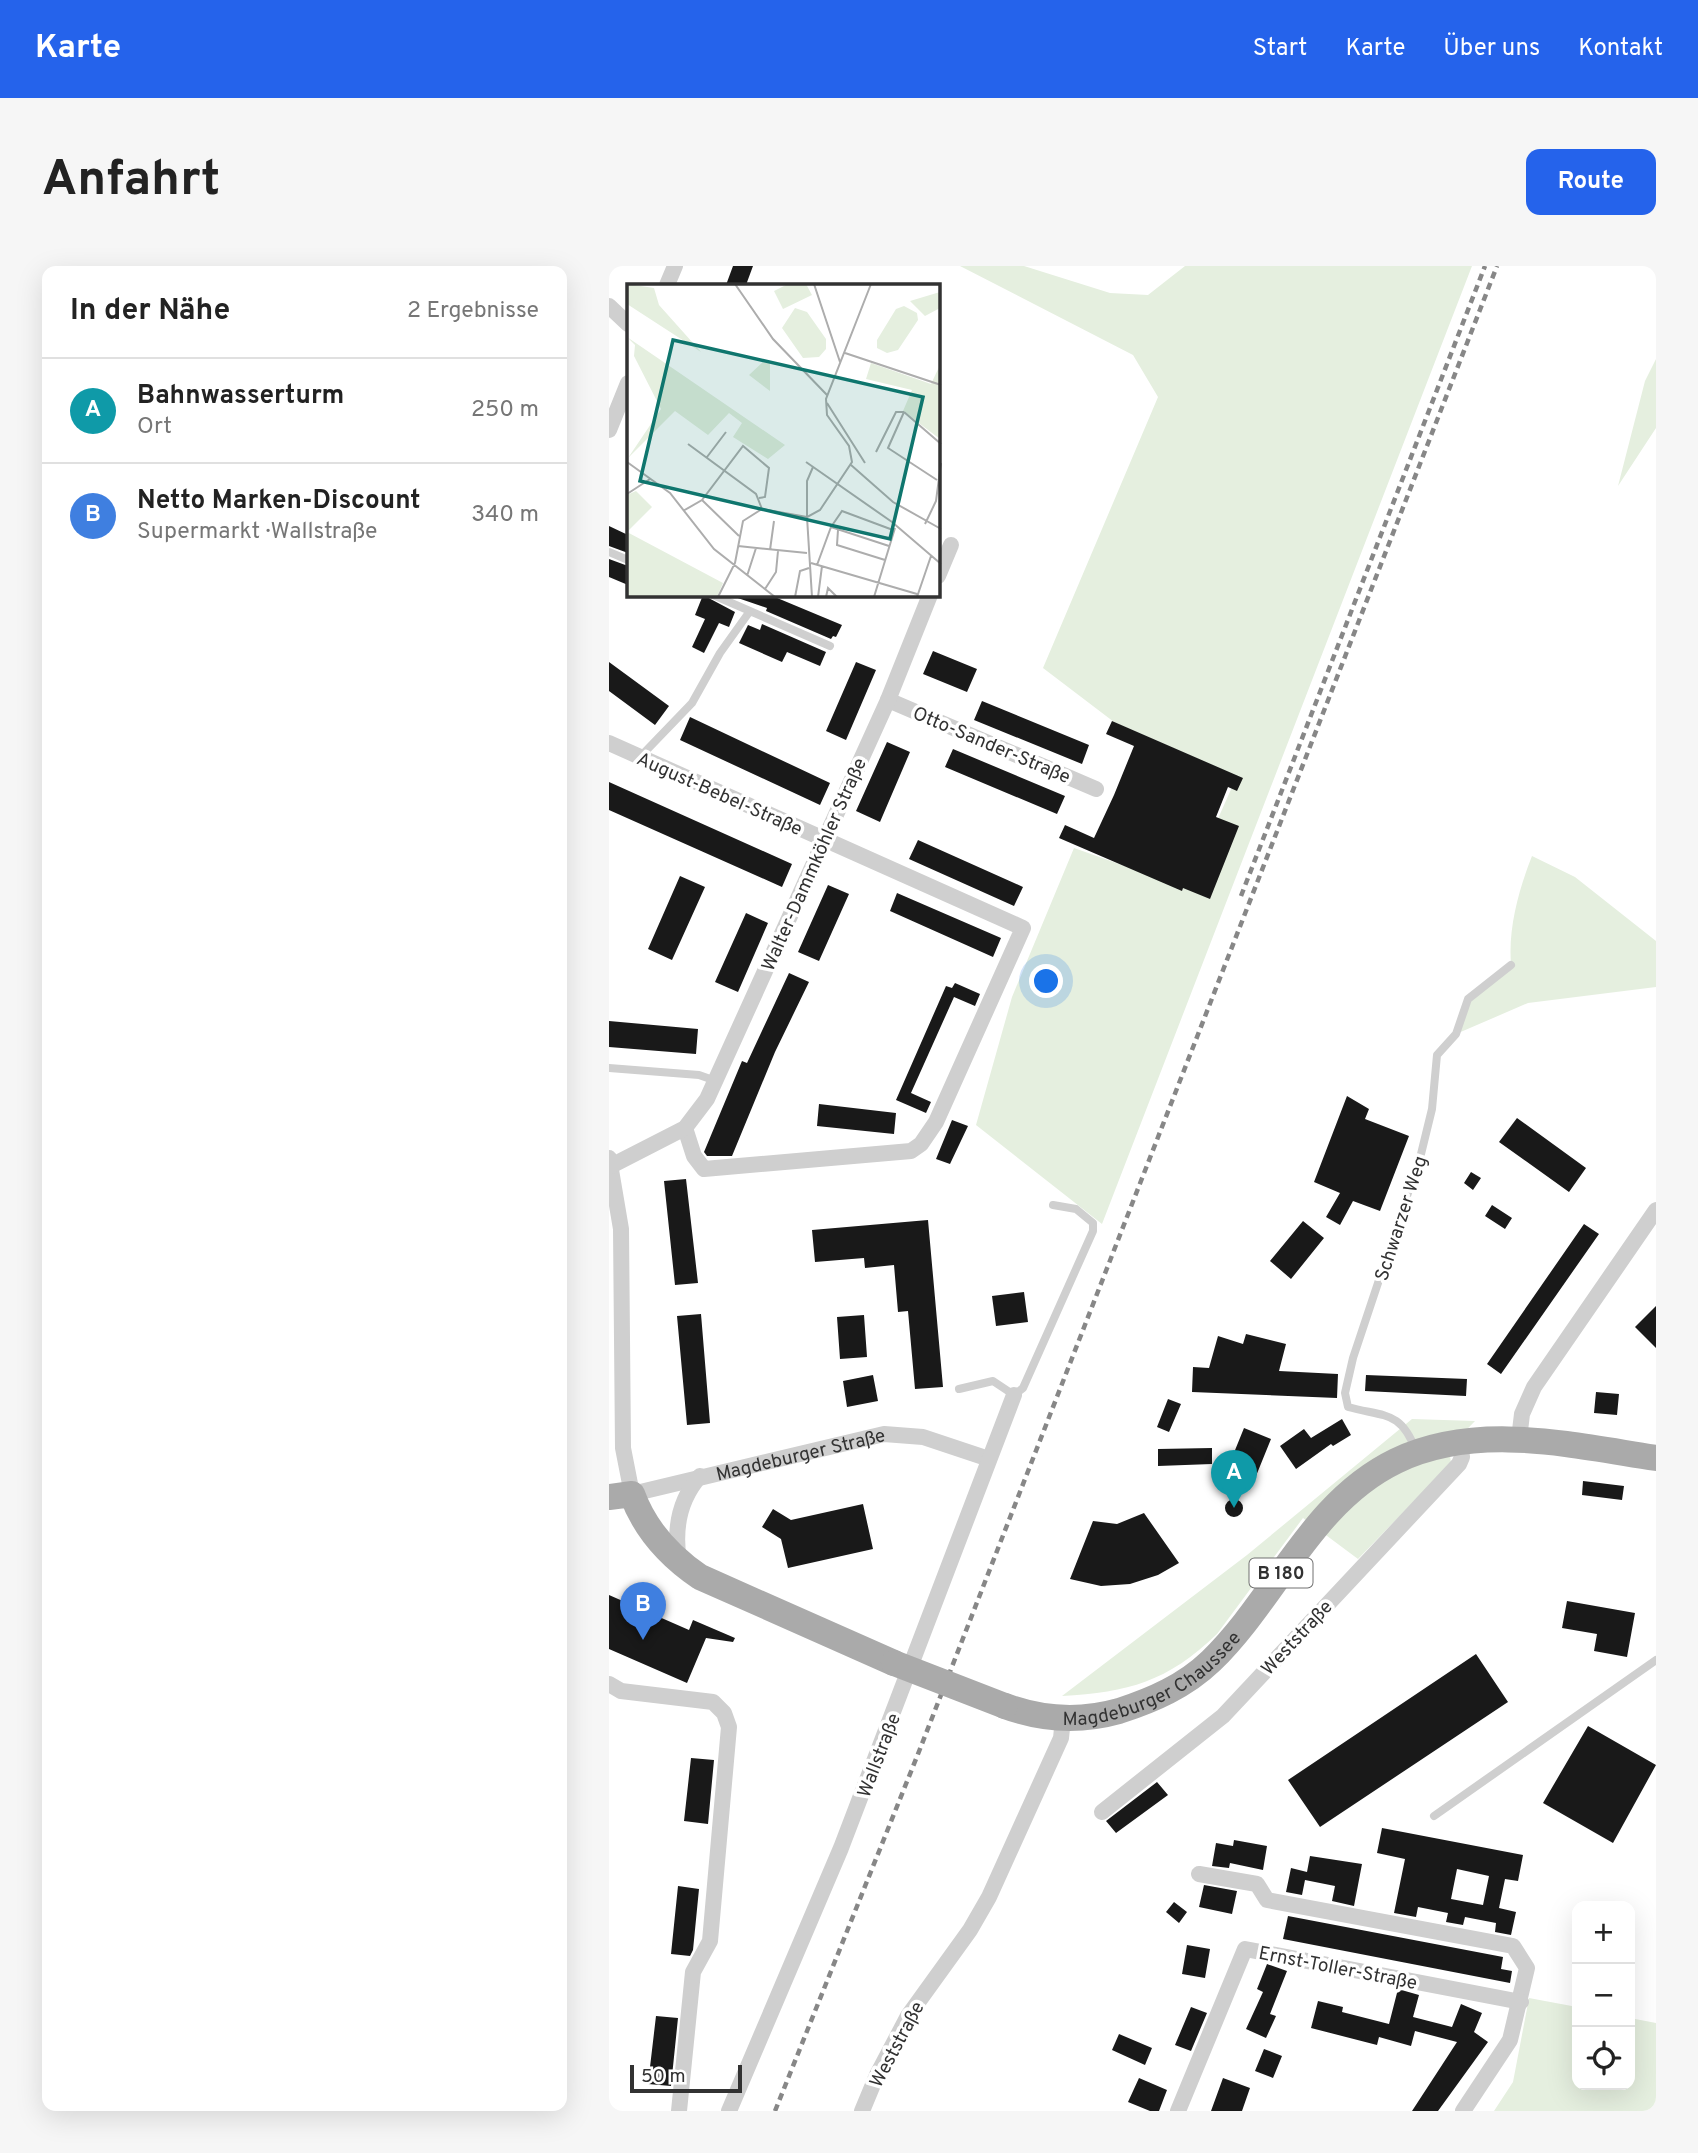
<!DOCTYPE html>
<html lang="de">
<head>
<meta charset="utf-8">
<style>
	body { margin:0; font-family:Overpass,sans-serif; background:#f6f6f6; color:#222 }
	.controls { position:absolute; right:21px; bottom:21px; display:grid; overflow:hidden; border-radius:14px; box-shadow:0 7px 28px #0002 }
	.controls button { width:63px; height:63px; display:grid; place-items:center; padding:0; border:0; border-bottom:2px solid #e0e0e0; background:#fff; color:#222; font:35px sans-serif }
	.scale { position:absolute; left:21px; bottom:18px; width:112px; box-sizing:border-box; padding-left:7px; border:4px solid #323232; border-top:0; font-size:19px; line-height:24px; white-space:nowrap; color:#323232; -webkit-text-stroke:5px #fff; paint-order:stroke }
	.you { position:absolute; left:438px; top:716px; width:24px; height:24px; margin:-18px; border:5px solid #fff; border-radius:50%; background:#1a73e8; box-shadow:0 0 0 10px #1a73e833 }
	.badge { display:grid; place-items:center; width:46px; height:46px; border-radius:50%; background:#2563eb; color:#fff; font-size:23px; font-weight:700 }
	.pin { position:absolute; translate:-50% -58px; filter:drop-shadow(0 2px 4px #0008) }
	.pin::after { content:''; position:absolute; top:37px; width:24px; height:21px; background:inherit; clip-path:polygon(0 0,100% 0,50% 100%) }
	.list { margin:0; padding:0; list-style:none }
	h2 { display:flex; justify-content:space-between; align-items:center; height:91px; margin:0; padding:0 28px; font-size:30px }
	h2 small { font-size:23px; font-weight:400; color:#767676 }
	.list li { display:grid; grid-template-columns:46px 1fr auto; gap:21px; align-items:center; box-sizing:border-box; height:105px; padding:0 28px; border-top:2px solid #e0e0e0 }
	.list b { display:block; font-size:26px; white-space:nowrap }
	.list p { margin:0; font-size:23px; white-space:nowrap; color:#767676 }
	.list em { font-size:23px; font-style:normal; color:#767676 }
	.icon { flex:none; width:38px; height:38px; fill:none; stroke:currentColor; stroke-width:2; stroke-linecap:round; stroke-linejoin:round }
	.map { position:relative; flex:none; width:1047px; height:1845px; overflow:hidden; border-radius:14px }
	header { display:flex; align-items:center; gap:42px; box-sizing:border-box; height:98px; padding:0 35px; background:#2563eb; color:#fff }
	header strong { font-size:33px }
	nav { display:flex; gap:38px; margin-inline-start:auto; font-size:24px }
	.intro { display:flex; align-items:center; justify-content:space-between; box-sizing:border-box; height:168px; padding:0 42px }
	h1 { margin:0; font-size:49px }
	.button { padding:18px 32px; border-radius:14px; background:#2563eb; color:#fff; font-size:24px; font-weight:700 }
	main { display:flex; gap:42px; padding:0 42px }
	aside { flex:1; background:#fff; border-radius:14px; box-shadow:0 7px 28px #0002 }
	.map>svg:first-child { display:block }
	.green { fill:#e5efdf }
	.building { fill:#191919; fill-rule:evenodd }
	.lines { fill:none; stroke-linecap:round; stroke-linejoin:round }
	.lane { stroke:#cfcfcf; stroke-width:8 }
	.street { stroke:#cfcfcf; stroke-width:16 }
	.primary { stroke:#aaa; stroke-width:26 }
	.rail { stroke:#878787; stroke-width:4.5; stroke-dasharray:7 5; stroke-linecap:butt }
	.primary-bridge { stroke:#aaa; stroke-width:26 }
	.labels { text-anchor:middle; stroke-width:7; stroke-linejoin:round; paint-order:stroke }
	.shield { fill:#fff; stroke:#707070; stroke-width:2 }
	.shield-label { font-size:18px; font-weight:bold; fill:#323232 }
	.street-label { font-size:19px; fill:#323232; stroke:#fff }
	.inset-road { fill:none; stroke:#adadad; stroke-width:2 }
	.view { fill:#0f766e; fill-opacity:0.15; stroke:#0f766e; stroke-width:3.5 }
	.inset-edge { fill:none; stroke:#323232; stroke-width:3.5 }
</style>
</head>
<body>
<header>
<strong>Karte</strong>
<nav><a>Start</a><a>Karte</a><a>Über uns</a><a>Kontakt</a></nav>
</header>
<div class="intro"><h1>Anfahrt</h1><a class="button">Route</a></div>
<main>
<aside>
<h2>In der Nähe<small>2 Ergebnisse</small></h2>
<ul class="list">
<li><span class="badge" style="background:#0f9aa8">A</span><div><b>Bahnwasserturm</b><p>Ort</p></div><em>250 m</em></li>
<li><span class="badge" style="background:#3f7fe0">B</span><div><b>Netto Marken-Discount</b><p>Supermarkt · Wallstraße</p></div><em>340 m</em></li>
</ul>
</aside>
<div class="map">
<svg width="1047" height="1845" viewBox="0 0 1047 1845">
	<rect width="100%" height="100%" fill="#fff"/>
	<path class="green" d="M351,0h64l86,27 38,2 37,-29h287l-370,958 -126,-99 36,-128 62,-149 113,40 50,-112 -123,-54 -71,-54 115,-271 -25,-42z
		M1047,93v69l-38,58 27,-105z
		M923,590l43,21 81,64v46l-128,16 -72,31 12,-35 43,-35c-3,-36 8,-75 21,-108z
		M803,1153l63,2 -26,27 2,15 -93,96 -55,-41 -86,116c-50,48 -88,58 -155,62l185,-141z
		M920,1732l48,9v78h53v-67l26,5v88h-162l19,-29z"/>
	<path class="building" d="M124,0h20l-7,19h-20z
		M0,260l19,9v18l-19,-7z
		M0,293l19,7v19l-19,-8z
		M94,329l32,17 -6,15 -10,-4 -15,30 -12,-6 13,-28 -10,-4z
		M120,329h41l72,30 -6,12 -3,-1 -2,3 -65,-28 1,-3z
		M153,358l64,28 -6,14 -33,-14 -5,10 -43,-19 9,-18 12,5z
		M324,385l44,18 -10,23 -44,-18z
		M0,396l60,44 -14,19 -46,-34z
		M247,396l20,8 -30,70 -20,-9z
		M373,435l107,44 -7,19 -108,-44z
		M81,451l140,66 -10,22 -140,-65z
		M503,455l131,57 -6,13 -9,-4 -12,30 23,9 -29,73 -27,-11 -1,3 -123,-53 6,-13 29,13 20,-43 20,-49 -28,-12z
		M278,476l23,10 -30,70 -24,-11z
		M344,483l112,47 -8,18 -112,-47z
		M0,516l183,82 -10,23 -173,-77z
		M309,574l105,47 -9,19 -105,-47z
		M71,610l25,11 -33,73 -24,-11z
		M219,619l21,9 -30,67 -21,-9z
		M288,627l104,45 -8,19 -103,-46z
		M137,647l22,10 -30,69 -23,-10z
		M180,707l20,9 -34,70 -43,104h-25l-3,-4 38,-91 5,2z
		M346,717l25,11 -5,12 -21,-9 -43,96 20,9 -5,11 -30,-13 50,-114 6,2z
		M0,755l89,8 -2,25 -87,-7z
		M738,830l22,13 -4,10 44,17 -29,75 -27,-10 -13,24 -14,-8 14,-24 -26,-11z
		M210,838l77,9 -2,21 -77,-8z
		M908,852l69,50 -17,24 -70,-50z
		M343,854l16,6 -18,38 -14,-5z
		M862,906l10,6 -8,12 -9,-7z
		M77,913l12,104 -23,2 -11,-104z
		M883,939l20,13 -7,11 -20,-13z
		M319,954l15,167 -28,2 -7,-78 -10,1 -4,-47 -29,3 -1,-10 -49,4 -3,-32z
		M694,955l21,17 -33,41 -21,-18z
		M975,958l15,10 -98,140 -14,-10z
		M415,1026l4,30 -32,4 -4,-30z
		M1047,1040v42l-21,-21z
		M92,1048l9,109 -23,2 -10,-109z
		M255,1049l3,42 -27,2 -3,-42z
		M637,1068l40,10 -7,27 59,3 -1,24 -145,-6 1,-25 16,1 9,-32 25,8z
		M264,1109l5,26 -31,6 -4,-26z
		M757,1109l101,4 -1,17 -101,-5z
		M987,1126l23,2 -2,21 -23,-2z
		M559,1133l13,5 -12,28 -12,-5z
		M733,1153l9,16 -18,11 -2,-2 -35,25 -16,-23 24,-17 7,9z
		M635,1162l27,11 -15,37 -27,-11z
		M603,1182v16l-54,2v-17z
		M974,1215l41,5 -2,14 -40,-5z
		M616 1242a9 9 0 1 1 18 0a9 9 0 1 1-18 0Z
		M254,1238l10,45 -85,19 -7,-29 -19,-12 11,-18 18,11z
		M535,1247l35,50 -21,12 -28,9 -29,2 -31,-7 23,-58 24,3z
		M0,1329l80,35 4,-10 42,18 -2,4 -27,-4 -19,45 -78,-34z
		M958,1335l68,12 -8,44 -33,-6 3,-17 -35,-6z
		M867,1388l32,48 -188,125 -32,-47z
		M979,1460l68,39 -43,78 -70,-40z
		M82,1492l23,2 -6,64 -24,-3z
		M548,1516l11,13 -52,38 -10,-12z
		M773,1562l141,27 -5,26 -13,-2 -6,29 17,4 -5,23 -16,-3 1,-9 -31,-6 -2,8 -17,-3 2,-9 -30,-6 -2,10 -22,-4 11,-54 -28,-6zM848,1603l32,7 -6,29 -32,-6z
		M625,1574l33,6 -4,24 -33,-7 -1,5 -17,-2 4,-23 17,3z
		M701,1590l52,8 -8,42 -22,-5 3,-15 -30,-6 -3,15 -16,-3 5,-24 16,4z
		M595,1619l33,6 -5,23 -33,-7z
		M69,1620l21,3 -6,61 -3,6 -19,-2z
		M565,1636l13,10 -8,11 -13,-11z
		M679,1650l215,41 -2,12 11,2 -2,12 -227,-44z
		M578,1679l23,4 -5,29 -23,-4z
		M658,1698l20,7 -17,43 6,2 -10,22 -20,-9 17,-37 -6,-3z
		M789,1723l21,6 -6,22 39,10 9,-23 21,9 -8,19 14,10 -50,69h-26l45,-69 -42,-11 -4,15 -32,-9 -2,8 -66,-17 7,-27 25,6 -1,5 47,12z
		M582,1741l16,6 -16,38 -16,-6z
		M47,1750l22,2 -7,68 -23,-2z
		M510,1768l33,14 -7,17 -33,-15z
		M655,1783l18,7 -9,22 -18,-7z
		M530,1812l28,12 -8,21h-9l-22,-9z
		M614,1812l27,10 -8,23h-31z"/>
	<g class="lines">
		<path class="lane" d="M0,286l19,8
			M104,329l117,51
			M31,491l52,-54 28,-50 30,-42
			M0,802l90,7 17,6
			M350,1123l34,-8 21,14 9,-7 70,-157v-8l-17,-14 -23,-4
			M807,1185c-15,-41 -32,-34 -68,-44l-3,-14 8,-35 68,-204 11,-45 5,-54 19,-21 12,-35 43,-34
			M825,1550l222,-156"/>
		<g class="street">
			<path d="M58,19l8,-19"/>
			<path d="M0,40l19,18"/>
			<path d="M0,164l19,-47"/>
			<path d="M329,310l13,-31"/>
			<path d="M279,434l208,89"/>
			<path d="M0,477l414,185 -87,194 -15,22 -10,7 -207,18 -10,-13 -9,-28"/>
			<path id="s1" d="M0,892l12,71 2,219 9,46 252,-60 39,3 66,22"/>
			<path d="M2,900l74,-38 22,-29 181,-399 42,-105"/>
			<path d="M910,1173l3,-25 12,-27 122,-177"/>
			<path d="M70,1295c-5,-31 -1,-60 21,-85"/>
			<path d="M0,1418l12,7 92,11 11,11 5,14 -19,214 -17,31 -14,139"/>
			<path d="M493,1546l121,-96 236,-252 3,-7 -2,-16"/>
			<path d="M590,1608l58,10 10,16 246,46 14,22 -17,72 -47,71"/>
			<path d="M120,1845l112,-263 173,-453"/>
			<path d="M253,1845l15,-36 31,-59 62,-86 19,-33 72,-159 2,-19"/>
			<path d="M569,1845l67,-162 276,53"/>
		</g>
		<g class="primary">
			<path d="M0,1231l23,-3c13,36 37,62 68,83l194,86"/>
			<path id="s2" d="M396,1440c38,14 75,16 114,5 34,-11 66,-25 92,-50 65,-63 100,-159 185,-200 81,-39 175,-16 260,-3"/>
		</g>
		<path class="rail" d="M632,630l244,-630
			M166,1845l143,-357 579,-1488"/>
		<path class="primary-bridge" d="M285,1397l111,43"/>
	</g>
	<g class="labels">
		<rect class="shield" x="640.5" y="1292.5" width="63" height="29" rx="5"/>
		<g class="shield-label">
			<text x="672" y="1313">B 180</text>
		</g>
		<g class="street-label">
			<text transform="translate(383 478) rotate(23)" y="7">Otto-Sander-Straße</text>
			<text transform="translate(111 527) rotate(24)" y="7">August-Bebel-Straße</text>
			<text transform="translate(204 598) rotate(-66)" y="7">Walter-Dammköhler Straße</text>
			<text transform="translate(791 952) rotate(-72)" y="7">Schwarzer Weg</text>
			<text dy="7" stroke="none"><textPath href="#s1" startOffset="511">Magdeburger Straße</textPath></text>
			<text transform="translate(687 1371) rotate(-47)" y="7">Weststraße</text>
			<text dy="7" stroke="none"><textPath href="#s2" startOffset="159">Magdeburger Chaussee</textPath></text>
			<text transform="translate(269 1489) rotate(-69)" y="7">Wallstraße</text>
			<text transform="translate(729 1701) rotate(11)" y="7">Ernst-Toller-Straße</text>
			<text transform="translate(287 1778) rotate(-62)" y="7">Weststraße</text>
		</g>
	</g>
	<g transform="translate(18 18)">
		<rect width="313" height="313" fill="#fff"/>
		<path d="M0,0l27,4 5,17 42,47 -74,-48zM161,0h18l6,11 -29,14 -9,-18zM313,8v16l-15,8 -15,-15zM277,22l13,7 1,7 -20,30 -11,3 -10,-5v-8l19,-31zM168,24l12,4 19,27v10l-7,8 -16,1 -21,-30zM0,53l158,108 -17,14 -35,-22 9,-14 -13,-10 -21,22 -33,-24 -47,47 33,-49 -27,-53 1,-11zM138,76l5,1v30l-21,-16zM244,79l60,21 9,-19v74l-37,-28 9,-21 -46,-11zM9,207l16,16 -24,24 -1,-36zM0,248l96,51 -6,14h-90z" fill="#e5efdf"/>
		<path class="inset-road" d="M108,0l38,55 54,56M187,0l26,78M218,69l96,32M200,119l38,60M277,128l-16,36 49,32M277,128l37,32M61,160l68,50 6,15M249,168l20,-40h8M80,173l19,-25M0,178l43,31 44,56 61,48M179,178l86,60 49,42M224,181l42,37 48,27M0,210l23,-15M75,216l37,36M56,227l19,-11 41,-54 26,22 -4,29 -6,1M298,240l11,-23 5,-38M204,243l11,-16 51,19M211,246l-1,15 48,15M111,262l69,7M143,266l4,-29M184,279l106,31M190,281l14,-38 58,19M120,292l9,-28M138,305l11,-17 2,-21M91,313l17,-34 8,-42 19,-12 45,8v-36l6,-14M168,313l5,-26 9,-3M185,313l-5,-80 13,-7 32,-48 -3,-16 -22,-31 -1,-16 45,-115M191,313l4,-31M199,313l2,-9 9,9M247,313l21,-69M290,313l14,-41"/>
		<path class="view" d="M46,56l250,57 -33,142 -250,-58z"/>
		<rect width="313" height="313" class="inset-edge"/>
	</g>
</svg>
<div class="controls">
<button>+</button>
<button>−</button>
<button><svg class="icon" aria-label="locate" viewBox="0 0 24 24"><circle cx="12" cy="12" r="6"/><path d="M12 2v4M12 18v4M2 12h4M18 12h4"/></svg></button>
</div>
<div class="scale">50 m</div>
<div class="you"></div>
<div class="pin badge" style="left:625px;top:1242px;background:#0f9aa8">A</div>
<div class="pin badge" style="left:34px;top:1374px;background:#3f7fe0">B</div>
</div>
</main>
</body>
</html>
